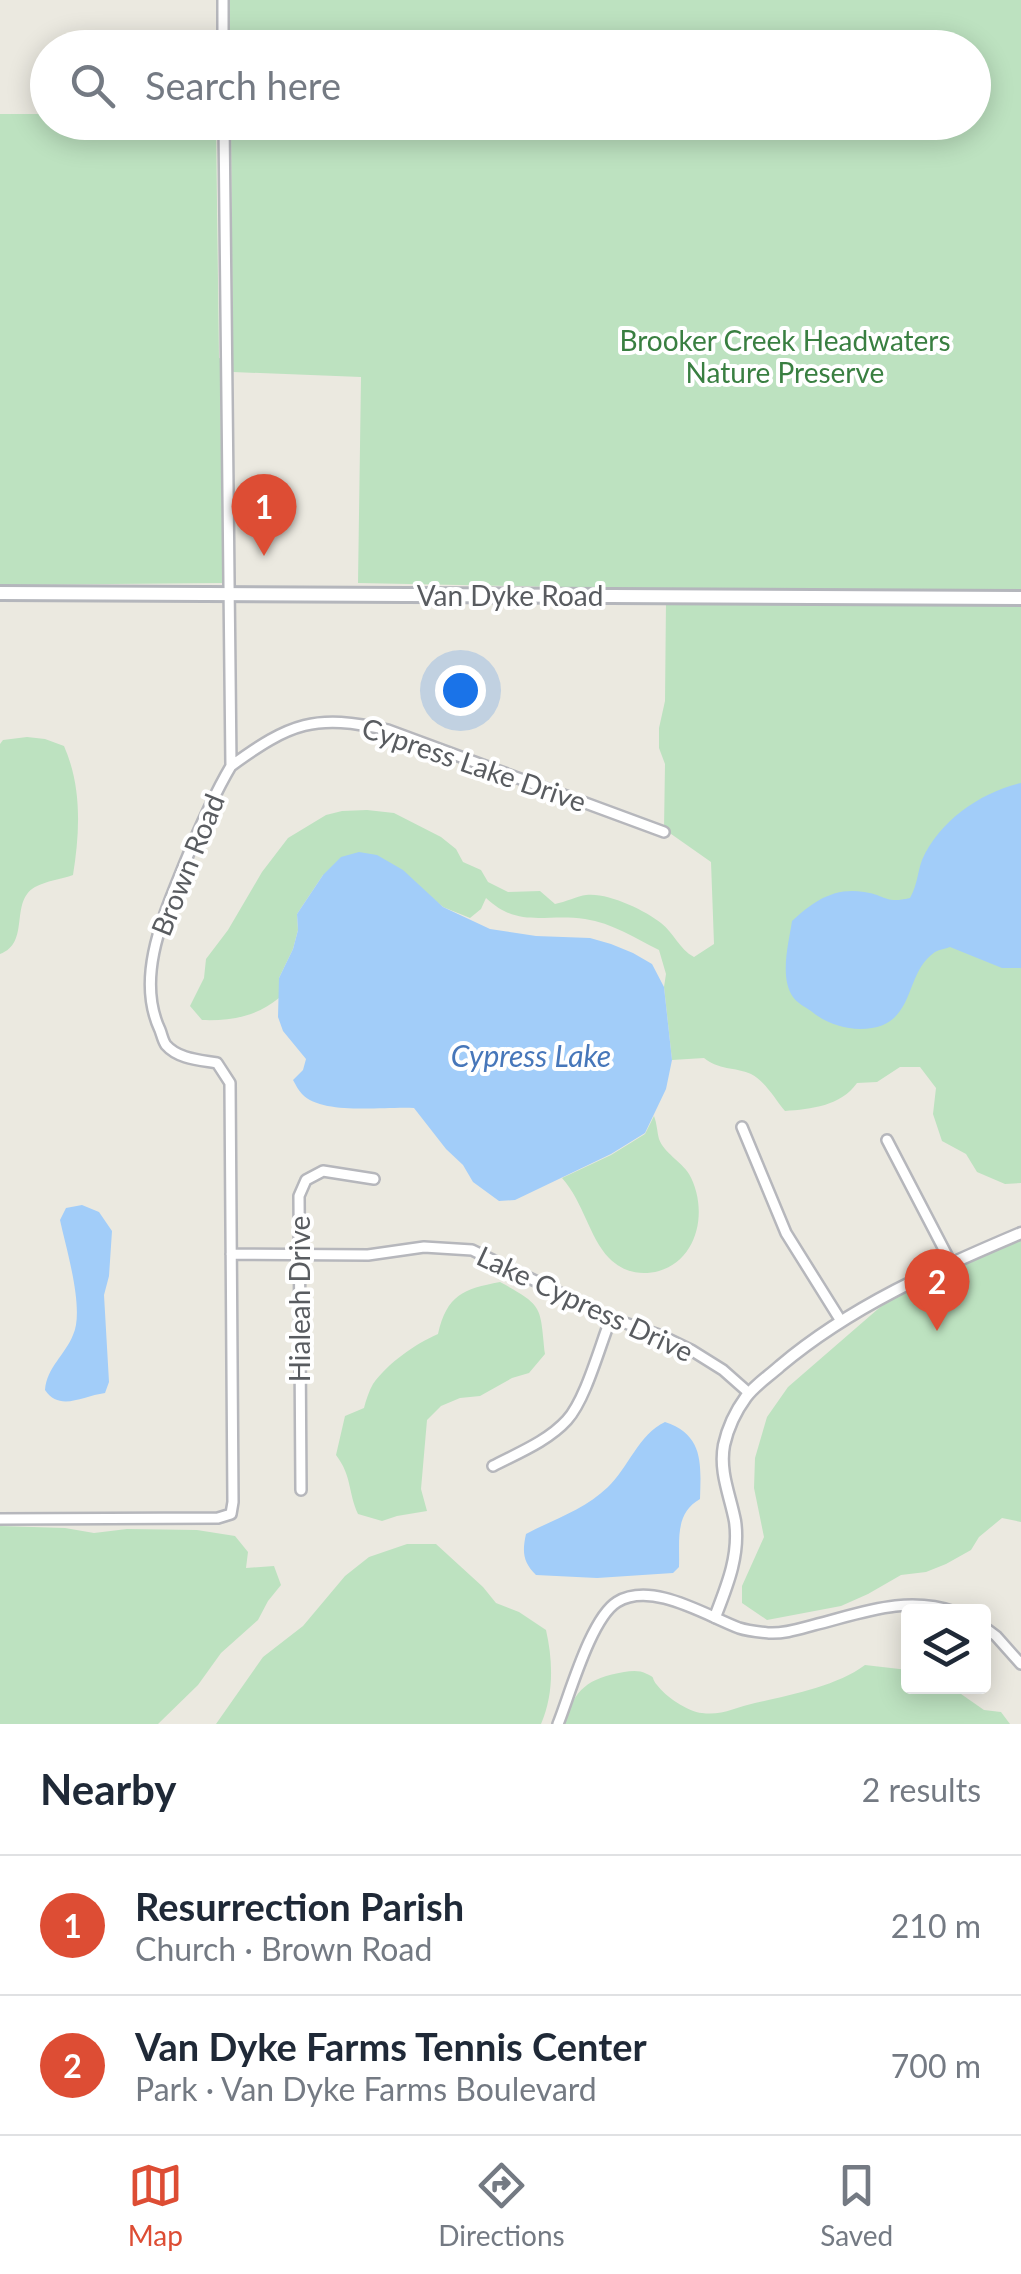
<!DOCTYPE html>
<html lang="en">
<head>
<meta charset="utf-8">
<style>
	body { margin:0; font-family:Lato,sans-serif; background:#f6f6f7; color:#1f2937 }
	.controls { position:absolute; right:30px; bottom:30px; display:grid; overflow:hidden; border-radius:10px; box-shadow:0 5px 25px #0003 }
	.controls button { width:90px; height:90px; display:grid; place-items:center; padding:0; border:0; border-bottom:2px solid #e0e1e3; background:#fff; color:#1f2937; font:50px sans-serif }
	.you { position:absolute; left:460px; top:690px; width:35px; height:35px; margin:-25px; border:8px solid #fff; border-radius:50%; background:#1a73e8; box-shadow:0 0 0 15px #1a73e833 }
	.badge { display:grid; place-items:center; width:65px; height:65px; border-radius:50%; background:#dd4d34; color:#fff; font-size:32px; font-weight:700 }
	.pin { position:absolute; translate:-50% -82px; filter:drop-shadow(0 2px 5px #0008) }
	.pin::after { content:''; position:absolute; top:52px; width:35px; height:30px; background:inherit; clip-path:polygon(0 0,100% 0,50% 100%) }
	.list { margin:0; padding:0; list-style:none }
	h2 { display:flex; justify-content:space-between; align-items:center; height:130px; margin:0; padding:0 40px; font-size:42px }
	h2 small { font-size:32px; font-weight:400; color:#747a83 }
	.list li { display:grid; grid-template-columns:65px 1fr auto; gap:30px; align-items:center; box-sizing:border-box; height:140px; padding:0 40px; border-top:2px solid #e0e1e3 }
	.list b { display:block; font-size:38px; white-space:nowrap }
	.list p { margin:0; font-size:32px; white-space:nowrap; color:#747a83 }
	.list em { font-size:32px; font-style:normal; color:#747a83 }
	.icon { flex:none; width:55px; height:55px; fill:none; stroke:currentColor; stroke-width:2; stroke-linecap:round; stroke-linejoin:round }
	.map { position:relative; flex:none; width:1021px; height:1724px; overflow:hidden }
	.search { position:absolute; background:#fff; box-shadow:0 5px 25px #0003; left:30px; right:30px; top:30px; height:110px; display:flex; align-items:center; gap:25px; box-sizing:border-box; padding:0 35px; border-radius:55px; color:#747a83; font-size:38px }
	.sheet { height:410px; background:#fff }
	nav { display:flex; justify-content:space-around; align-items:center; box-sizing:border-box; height:140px; border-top:2px solid #e0e1e3; background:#fff; font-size:28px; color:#747a83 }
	nav a { display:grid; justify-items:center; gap:5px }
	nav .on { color:#dd4d34 }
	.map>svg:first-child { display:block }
	.green { fill:#bde2c0 }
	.water { fill:#a2cdf9 }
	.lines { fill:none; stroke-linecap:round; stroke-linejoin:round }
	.minor-casing { stroke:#b6b7bc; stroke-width:14 }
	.tertiary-casing { stroke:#b6b7bc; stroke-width:15 }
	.secondary-casing { stroke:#b4b6bc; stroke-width:18 }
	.minor { stroke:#fff; stroke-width:9 }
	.tertiary { stroke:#fff; stroke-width:10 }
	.secondary { stroke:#fff; stroke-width:12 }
	.labels { text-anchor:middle; stroke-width:8; stroke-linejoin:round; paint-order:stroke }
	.park-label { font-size:28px; fill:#397f41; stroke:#fff }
	.street-label { font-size:28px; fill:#595c60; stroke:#fff }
	.water-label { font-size:30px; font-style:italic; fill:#4777ba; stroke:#fff }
</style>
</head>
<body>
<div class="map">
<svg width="1021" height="1724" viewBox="0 0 1021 1724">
	<rect width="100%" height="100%" fill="#ebe9e0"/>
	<path class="green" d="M230,0h791v593l-260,-3 -1,2h-90l-1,-3 -311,-6 3,-206 -128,-5 -2,-249 743,-1v-74l-744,-1z
		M0,114h47l1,8 168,1 3,235 4,1 1,14 -4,6 3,204 -223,2z
		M666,601l355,2v580l-16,1 -28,-12 -11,-18 -24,-13 -9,-27 3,-26 -16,-21h-20l-23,15 -20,1c-16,23 -46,26 -72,28 -10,-12 -20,-30 -34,-37 -16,-7 -33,-4 -47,-16l-32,2 -8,-73 2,-13 -7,-24c-24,-12 -47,-27 -74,-31 -40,-6 -66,10 -99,-21l-5,11 -11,9 -27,-11 -19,-16 -101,-16 -26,39 1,16 -5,19 -14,29v20c-23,19 -49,23 -77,22l-12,-14 14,-28 2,-19 22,-29 34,-58 26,-34 38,-23 16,-4 25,-1 27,3 47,24 15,12 7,13 18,8 7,12 20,10 32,-1 15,13c10,-2 23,-8 31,-9 21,-3 59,15 75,28 13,10 18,26 33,34l20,-13 -3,-82 -47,-33 1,-65 -6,-16v-20l6,-27z
		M27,737l18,2 19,7c18,41 16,85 9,129 -11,4 -27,6 -38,12 -26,15 -4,56 -35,67v-210l3,-4z
		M654,1116c3,8 3,15 5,23 5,14 22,22 30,35 19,33 11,85 -30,97 -19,5 -36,1 -50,-13 -20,-21 -25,-55 -47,-80l49,-23 34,-21z
		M1021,1239v283l-19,-4 -23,19 -8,13 -25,14 -20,8 -25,3 -33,19 -27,12 -74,14 -25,-17v-17l22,-49 -10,-49 1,-30 12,-41 21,-30 113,-98z
		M500,1282c44,24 40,24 45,72l-16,19 -17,5 -32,18 -20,2 -19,8 -14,14 -6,69 6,22 -30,5 -15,5 -24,-7c-10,-22 -6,-38 -22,-59l9,-39 19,-8c2,-8 5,-17 9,-24 15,-21 42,-40 65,-50 9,-39 25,-45 62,-52z
		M0,1526l65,2 29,5 33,-4 70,1 38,6 13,16 -2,16 28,-2 7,19 -13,16 -10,19 -37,33 -23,32 -40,39h-158z
		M407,1544h29l47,43 13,16 23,9 27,18c7,31 8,64 -5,94h-325l47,-67 40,-31 42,-50 24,-19z
		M865,1665l43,5v16l43,1 33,23 17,2 9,12h-445c8,-35 24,-46 59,-52 8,-1 15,-2 23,2 10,5 3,2 10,11 8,11 31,27 45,28 19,3 35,-6 53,-10 35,-8 82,-17 110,-38z"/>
	<path class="water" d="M1021,783v185h-19l-52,-21c-5,2 -10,2 -15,5 -33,22 -17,77 -75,77 -17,0 -36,-7 -49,-18 -6,-4 -15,-9 -18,-14 -14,-20 -4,-55 -1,-76 21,-19 41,-34 72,-29 22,3 20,12 46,6 8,-15 7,-24 12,-38 17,-39 59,-68 99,-77z
		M359,852l18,3 26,15 40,37 47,22 46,7 54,2 21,6 22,9 19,11 12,23 8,73 -6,29 -21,44 -34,21 -73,35 -23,11 -16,1 -26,-19 -10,-17 -17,-16 -32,-41c-29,-2 -91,8 -112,-14 -4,-4 -6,-9 -9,-14l10,-10 3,-11 -23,-28 -5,-14 1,-39 14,-29 5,-19 -1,-16 26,-39 18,-18z
		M82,1205l17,7 13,19 -3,45 -5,19 5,87 -4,11c-23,3 -45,19 -60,-3 2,-23 20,-35 28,-55 12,-25 -7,-87 -13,-115l6,-12z
		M665,1422c39,13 36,42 35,77 -26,15 -20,42 -21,68l-6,6 -76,5 -61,-3c-13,-13 -14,-23 -10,-41 28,-15 58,-24 82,-47 20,-19 31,-53 57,-65z"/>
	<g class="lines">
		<g class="minor-casing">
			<path id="minor" d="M223,48v-48
				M231,766c59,-43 84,-53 157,-36l276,102
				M742,1127l44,106 55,88
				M887,1140l64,123
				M231,1254l137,1 56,-8 48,3 139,68 51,18 29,14 32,20 26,23
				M493,1466c25,-13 55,-25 74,-46 19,-21 33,-75 44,-102
				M301,1490l-2,-294 7,-16 17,-9 51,8
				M0,1519l218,-1 13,-4 2,-12 -3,-419 -13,-20c-17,-3 -39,-4 -51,-18 -3,-4 -4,-10 -6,-15 -25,-53 4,-115 24,-165 14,-34 28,-67 47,-99l-7,-644
				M984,1627l12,9 25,28
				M558,1724c12,-30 33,-106 59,-122 35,-21 88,13 122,26 9,3 20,4 30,5 15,1 30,-4 45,-8 48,-12 92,-30 141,-13"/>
		</g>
		<g class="tertiary-casing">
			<path id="tertiary" d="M715,1617c12,-31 25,-62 20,-96 -5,-26 -16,-49 -11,-76 4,-18 11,-33 22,-48 9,-12 23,-21 34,-31 71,-60 156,-97 241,-133"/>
		</g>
		<g class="secondary-casing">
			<path id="secondary" d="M0,593l1021,5"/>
		</g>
		<use href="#minor" class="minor"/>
		<use href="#tertiary" class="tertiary"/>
		<use href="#secondary" class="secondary"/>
	</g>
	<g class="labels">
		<g class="park-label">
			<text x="785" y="351">Brooker Creek Headwaters<tspan x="785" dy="32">Nature Preserve</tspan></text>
		</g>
		<g class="street-label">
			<text x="510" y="606">Van Dyke Road</text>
			<text transform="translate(474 765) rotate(19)" y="10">Cypress Lake Drive</text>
			<text transform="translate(188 865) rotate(-68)" y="10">Brown Road</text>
			<text transform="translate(300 1299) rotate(-90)" y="10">Hialeah Drive</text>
			<text transform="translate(585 1304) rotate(25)" y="10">Lake Cypress Drive</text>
		</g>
		<g class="water-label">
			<text x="531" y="1067">Cypress Lake</text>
		</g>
	</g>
</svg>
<div class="controls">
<button><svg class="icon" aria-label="layers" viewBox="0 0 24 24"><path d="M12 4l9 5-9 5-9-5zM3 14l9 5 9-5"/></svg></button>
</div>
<div class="you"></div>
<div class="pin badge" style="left:264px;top:556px">1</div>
<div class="pin badge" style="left:937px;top:1331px">2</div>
<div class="search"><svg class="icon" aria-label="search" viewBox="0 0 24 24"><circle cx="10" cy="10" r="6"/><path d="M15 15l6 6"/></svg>Search here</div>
</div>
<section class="sheet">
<h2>Nearby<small>2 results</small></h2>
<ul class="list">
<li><span class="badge">1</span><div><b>Resurrection Parish</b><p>Church · Brown Road</p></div><em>210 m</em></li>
<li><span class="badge">2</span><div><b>Van Dyke Farms Tennis Center</b><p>Park · Van Dyke Farms Boulevard</p></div><em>700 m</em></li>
</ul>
</section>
<nav>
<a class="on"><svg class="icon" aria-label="map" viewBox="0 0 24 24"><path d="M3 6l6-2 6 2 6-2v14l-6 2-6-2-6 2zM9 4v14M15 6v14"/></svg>Map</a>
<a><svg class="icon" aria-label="directions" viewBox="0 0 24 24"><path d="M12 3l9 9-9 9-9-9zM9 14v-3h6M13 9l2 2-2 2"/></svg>Directions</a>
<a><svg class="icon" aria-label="saved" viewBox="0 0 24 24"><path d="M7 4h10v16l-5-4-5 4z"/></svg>Saved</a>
</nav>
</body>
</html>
